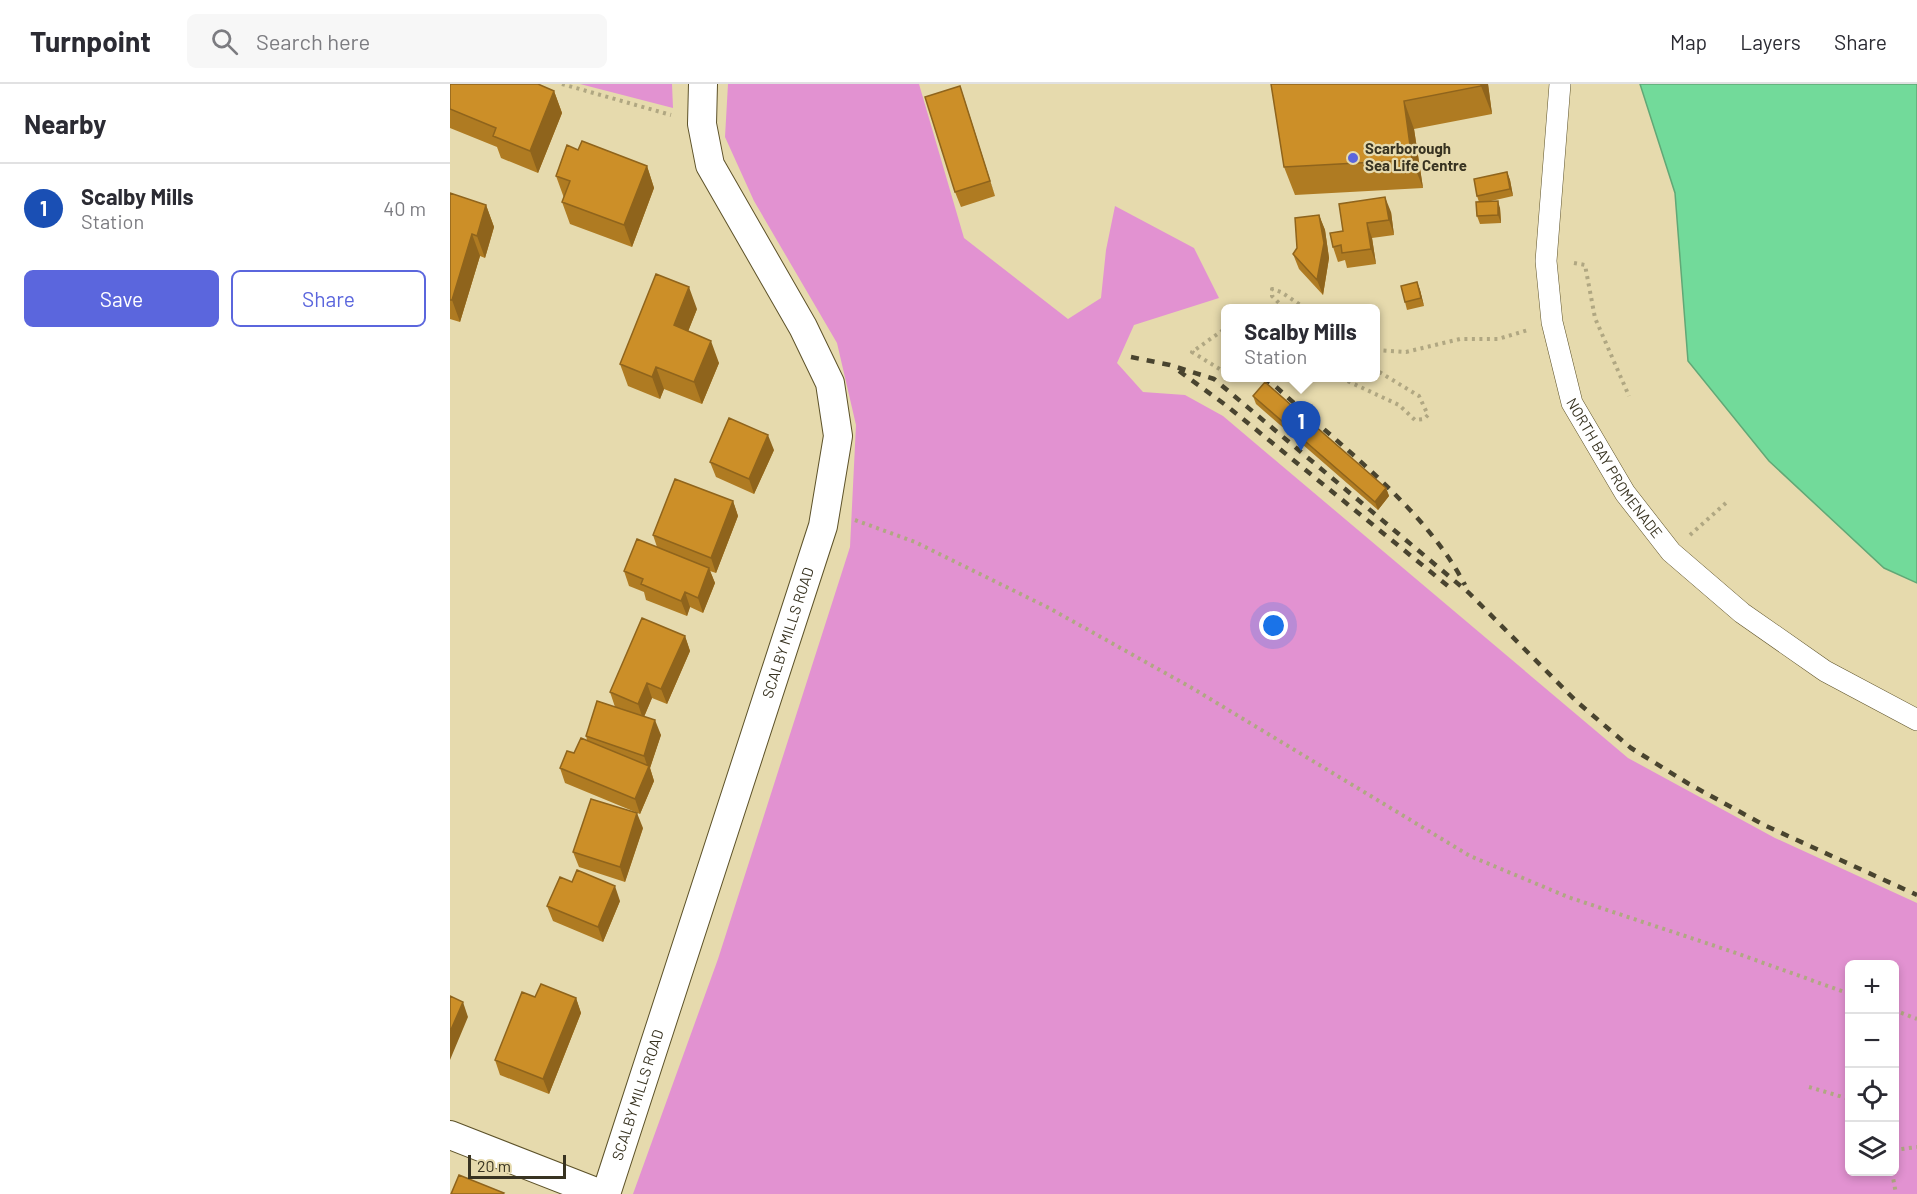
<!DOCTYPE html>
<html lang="en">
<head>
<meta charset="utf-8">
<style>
	body { margin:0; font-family:Barlow,sans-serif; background:#f7f7f7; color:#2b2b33 }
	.controls { position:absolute; right:18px; bottom:18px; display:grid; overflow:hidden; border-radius:9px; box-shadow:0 3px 9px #0003 }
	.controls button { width:54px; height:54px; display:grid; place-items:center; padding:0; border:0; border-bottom:2px solid #e1e1e2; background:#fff; color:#2b2b33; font:30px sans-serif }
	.scale { position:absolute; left:18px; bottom:15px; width:98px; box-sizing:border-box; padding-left:6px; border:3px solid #383321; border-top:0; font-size:16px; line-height:21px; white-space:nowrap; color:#383321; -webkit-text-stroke:4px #e6daad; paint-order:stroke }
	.you { position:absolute; left:824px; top:542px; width:21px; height:21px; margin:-15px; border:4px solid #fff; border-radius:50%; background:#1a73e8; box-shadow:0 0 0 9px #1a73e833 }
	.badge { display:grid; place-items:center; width:39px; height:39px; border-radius:50%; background:#5b66dd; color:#fff; font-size:20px; font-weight:700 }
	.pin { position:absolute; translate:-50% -50px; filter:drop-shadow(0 2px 3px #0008) }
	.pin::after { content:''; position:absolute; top:32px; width:21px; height:18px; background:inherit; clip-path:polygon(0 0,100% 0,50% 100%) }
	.popup { position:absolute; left:771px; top:220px; width:159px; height:78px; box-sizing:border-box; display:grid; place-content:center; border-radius:9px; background:#fff; filter:drop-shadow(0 2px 4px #0005); font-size:20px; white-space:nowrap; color:#7c7c81 }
	.popup b { font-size:22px; color:#2b2b33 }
	.popup::after { content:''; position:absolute; left:50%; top:100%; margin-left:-12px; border:12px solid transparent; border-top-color:#fff }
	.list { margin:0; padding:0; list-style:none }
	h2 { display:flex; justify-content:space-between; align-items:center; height:78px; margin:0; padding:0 24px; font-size:26px }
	h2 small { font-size:20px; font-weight:400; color:#7c7c81 }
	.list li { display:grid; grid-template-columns:39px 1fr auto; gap:18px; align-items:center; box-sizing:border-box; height:90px; padding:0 24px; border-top:2px solid #e1e1e2 }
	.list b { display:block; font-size:22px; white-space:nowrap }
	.list p { margin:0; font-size:20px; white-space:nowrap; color:#7c7c81 }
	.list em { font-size:20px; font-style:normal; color:#7c7c81 }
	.actions { display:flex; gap:12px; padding:18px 24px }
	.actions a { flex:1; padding:14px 0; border:2px solid #5b66dd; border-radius:9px; text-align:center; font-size:21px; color:#5b66dd }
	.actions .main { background:#5b66dd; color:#fff }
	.icon { flex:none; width:33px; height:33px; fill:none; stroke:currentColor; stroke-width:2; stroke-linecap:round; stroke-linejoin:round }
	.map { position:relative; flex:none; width:1467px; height:1110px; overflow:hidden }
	header { display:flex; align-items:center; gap:36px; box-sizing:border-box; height:84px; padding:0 30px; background:#fff; border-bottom:2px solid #e1e1e2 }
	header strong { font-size:28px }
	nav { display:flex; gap:33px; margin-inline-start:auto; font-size:21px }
	.search { width:420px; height:54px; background:#f7f7f7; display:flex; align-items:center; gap:15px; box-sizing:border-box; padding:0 21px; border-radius:9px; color:#7c7c81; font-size:22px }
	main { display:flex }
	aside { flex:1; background:#fff }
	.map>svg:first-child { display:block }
	.green { fill:#e292d1; fill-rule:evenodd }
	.water { fill:#72da9a; stroke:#61a876; stroke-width:1.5 }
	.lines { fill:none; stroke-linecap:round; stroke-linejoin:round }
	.pedestrian-casing { stroke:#5d5229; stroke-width:22 }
	.minor-casing { stroke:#5d5229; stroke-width:30 }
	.path { stroke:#b0a782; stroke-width:4; stroke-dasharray:3 4.5; stroke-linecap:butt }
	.pedestrian { stroke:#fff; stroke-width:21 }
	.minor { stroke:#fff; stroke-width:28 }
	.rail { stroke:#49442f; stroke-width:4.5; stroke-dasharray:8 8; stroke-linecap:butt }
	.wall { fill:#af7b22 }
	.shaded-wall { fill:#8f641c }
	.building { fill:#cc8f28; stroke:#8f641c; stroke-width:1.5 }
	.poi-dot { fill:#5b66dd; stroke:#e6daad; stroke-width:2 }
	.labels { text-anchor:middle; stroke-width:4.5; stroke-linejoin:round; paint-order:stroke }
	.poi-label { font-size:15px; font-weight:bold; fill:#383321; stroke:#e6daad; text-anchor:start }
	.street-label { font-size:15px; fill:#383321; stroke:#e6daad }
</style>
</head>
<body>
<header>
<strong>Turnpoint</strong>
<div class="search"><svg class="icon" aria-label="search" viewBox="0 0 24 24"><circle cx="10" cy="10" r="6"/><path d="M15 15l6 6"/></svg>Search here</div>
<nav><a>Map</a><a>Layers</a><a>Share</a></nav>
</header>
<main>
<aside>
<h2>Nearby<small></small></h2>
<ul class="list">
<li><span class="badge" style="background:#1a4fb4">1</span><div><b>Scalby Mills</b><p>Station</p></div><em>40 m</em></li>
</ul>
<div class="actions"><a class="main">Save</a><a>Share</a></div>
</aside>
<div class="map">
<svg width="1467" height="1110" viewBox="0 0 1467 1110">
	<rect width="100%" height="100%" fill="#e6daad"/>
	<path class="green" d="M130,0h92l1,24z
		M278,0h191l45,154 104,81 33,-21 5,-48 9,-44 79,42 25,50 -85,27 -17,38 26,29 42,3 38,21 405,342 147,80 142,65v291h-1284l85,-235 132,-412 6,-122 -19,-82 -83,-142 -29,-64zM1400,880h44v208h-44z"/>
	<path class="water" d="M1190,0h277v499l-33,-15 -115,-107 -81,-100 -13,-168z"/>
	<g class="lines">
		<g class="pedestrian-casing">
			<g id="pedestrian">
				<path id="s1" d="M1110,0l-14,177 6,61 20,81 53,90 46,59 71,61 83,58 92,49"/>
			</g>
		</g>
		<g class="minor-casing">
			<g id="minor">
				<path d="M0,1051l151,59"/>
				<path id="s2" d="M156,1110l217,-668 15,-90 -8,-53 -27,-56 -93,-162 -8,-41 1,-40"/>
			</g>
		</g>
		<path class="path" d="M112,0l109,31
			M1124,179l11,2 10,53 34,78
			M834,224l-12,-12v-7l9,3 24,16
			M926,266l30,2 54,-13h38l30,-9
			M776,289l-34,-21 34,-24
			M891,294l58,27 16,15 9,-1 4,-4 -9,-19 -43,-26
			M405,436l60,22 134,66 143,80 278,168 98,41 165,55 117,42
			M1240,451l36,-32
			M1444,926l23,9
			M1359,1003l37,11 4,3
			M1444,1066l23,-3
			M1442,1088l4,22"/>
		<use href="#pedestrian" class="pedestrian"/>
		<use href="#minor" class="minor"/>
		<path class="rail" d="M681,273l39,8 44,14 255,214 107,108 55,47 58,36 75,41 153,70
			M773,273l3,2
			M729,287l48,35 221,180
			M813,294l11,7c63,58 151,123 191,200"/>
	</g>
	<path class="wall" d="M0,0l104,7 8,22 -24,60 -37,-15 -4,-11 -47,-19z
		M821,0h217l4,30 -78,15 9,59 -128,7 -11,-28z
		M510,2l35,110 -34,11 -6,-15z
		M128,66l69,16 7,22 -22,59 -62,-23 -8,-22 2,-4 -8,-22z
		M1057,88l3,8 3,16 -22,5 9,7 1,15 -21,1 -3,-8 2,-14 -2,-6z
		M0,109l36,12 8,22 -9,31 -5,-2 -20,66 -10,-3z
		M941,128l3,23 -22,3 4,26 -29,4 -2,-8 -7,2 -5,-15 10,-16z
		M869,131l6,15 4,28 -6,37 -24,-26 -6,-15z
		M967,198l3,8 4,16 -17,4 -2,-8z
		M247,225l-9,22 31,32 -17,41 -38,-15 -4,10 -32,-13 -8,-22z
		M803,312l133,92 3,8 -11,14 -122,-106z
		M324,366l-20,44 -38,-17 -6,-15z
		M283,417l5,15 -22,57 -6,-2 5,12 -12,30 -13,-6 -3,9 -41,-16 -2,-8 -15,-6 -5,-15 33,-24 -4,-12z
		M235,552l5,15 -23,53 -15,-6 -8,19 17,18 -11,33 4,13 -14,33 -75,-31 -5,-15 27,-28 -1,-4 36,-27 -7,-2 -5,-15z
		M193,744l-18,54 -46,-15 -6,-15z
		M170,817l-17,41 -50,-21 -6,-15z
		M85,913l41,1 5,15 -32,81 -49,-19 -5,-15z"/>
	<path class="shaded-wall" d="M1031,0h7l4,30 -11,-28z
		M510,2l5,15 30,95 -5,-15z
		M104,7l8,22 -24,60 -8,-22z
		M954,17l10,28 9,59 -11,-28z
		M197,82l7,22 -22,59 -8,-22z
		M1057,88l3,8 3,16 -3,-7z
		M935,113l6,15 3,23 -5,-15z
		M1048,117l2,7 1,15 -3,-8z
		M36,121l8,22 -9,31 -8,-22z
		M869,131l6,15 4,28 -6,37 -6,-15z
		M917,139l5,15 4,26 -5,-15z
		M22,150l8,22 -20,66 -8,-22z
		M967,198l3,8 4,16 -3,-8z
		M239,203l8,22 -15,38 -8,-22z
		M261,257l8,22 -17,41 -8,-22z
		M206,283l8,22 -4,10 -8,-22z
		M318,351l6,15 -20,44 -5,-15z
		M936,404l3,8 -11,14 -3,-8z
		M283,417l5,15 -22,57 -5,-15z
		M259,484l6,15 -12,30 -5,-15z
		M235,508l5,15 -3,9 -6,-15z
		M235,552l5,15 -23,53 -6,-15z
		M197,599l5,15 -9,21 -5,-15z
		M205,636l6,15 -11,33 4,13 -14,33 -5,-15 13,-31 -4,-12z
		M187,729l6,15 -18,54 -5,-15z
		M165,802l5,15 -17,41 -5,-15z
		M126,914l5,15 -32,81 -6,-15z
		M13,918l5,15 -18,43v-28z"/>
	<path class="building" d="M0,0h88l16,7 -24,60 -37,-15 3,-8 -46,-19z
		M821,0h210v2l-77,15 8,59 -128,7z
		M510,2l30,95 -35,11 -30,-95z
		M132,57l65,25 -23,59 -62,-23 8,-21 -14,-5 11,-31 11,5z
		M1057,88l3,17 -33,7 -3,-17z
		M0,109l36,12 -9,31 -5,-2 -20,66h-2z
		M935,113l4,23 -22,3 4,26 -29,4 -1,-8 -8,2 -3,-14 13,-2 -4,-27z
		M1048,117v14l-21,1 -1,-14z
		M869,131l5,28 -7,37 -24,-26 4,-6 -2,-30z
		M206,190l33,13 -15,38 37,16 -17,41 -38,-15 -4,10 -32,-13z
		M967,198l4,16 -16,4 -4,-16z
		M815,298l121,106 -11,14 -122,-106z
		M279,334l39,17 -19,44 -39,-17z
		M225,395l58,22 -22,57 -58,-23z
		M187,455l72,29 -11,30 -13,-6 -4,9 -40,-17 2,-5 -19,-8z
		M192,534l43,18 -24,53 -14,-6 -9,21 -28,-12z
		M147,617l58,19 -11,36 -58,-20z
		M131,654l68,28 -14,33 -75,-31 7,-17 7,2z
		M141,715l46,14 -17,54 -47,-15z
		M127,786l38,16 -17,41 -51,-21 13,-29 12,5z
		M91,900l35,14 -33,81 -48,-19 27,-68 13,5z
		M0,912l13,6 -13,30z
		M9,1091l45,18 -1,1h-52z"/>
	<circle class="poi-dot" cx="903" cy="74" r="6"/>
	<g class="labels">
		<g class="poi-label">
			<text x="915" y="70">Scarborough<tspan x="915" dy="17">Sea Life Centre</tspan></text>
		</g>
		<g class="street-label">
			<text dy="5" stroke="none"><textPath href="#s1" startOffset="400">NORTH BAY PROMENADE</textPath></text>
			<text dy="5" stroke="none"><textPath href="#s2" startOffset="590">SCALBY MILLS ROAD</textPath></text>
			<text dy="5" stroke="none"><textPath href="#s2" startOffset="104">SCALBY MILLS ROAD</textPath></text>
		</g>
	</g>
</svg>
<div class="controls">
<button>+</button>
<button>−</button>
<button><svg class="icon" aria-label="locate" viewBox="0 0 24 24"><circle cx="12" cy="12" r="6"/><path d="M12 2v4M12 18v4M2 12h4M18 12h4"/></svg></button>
<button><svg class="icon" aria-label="layers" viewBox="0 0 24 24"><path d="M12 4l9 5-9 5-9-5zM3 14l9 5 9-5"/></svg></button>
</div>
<div class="scale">20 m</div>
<div class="you"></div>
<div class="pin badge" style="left:851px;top:367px;background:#1a4fb4">1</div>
<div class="popup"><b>Scalby Mills</b>Station</div>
</div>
</main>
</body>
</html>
